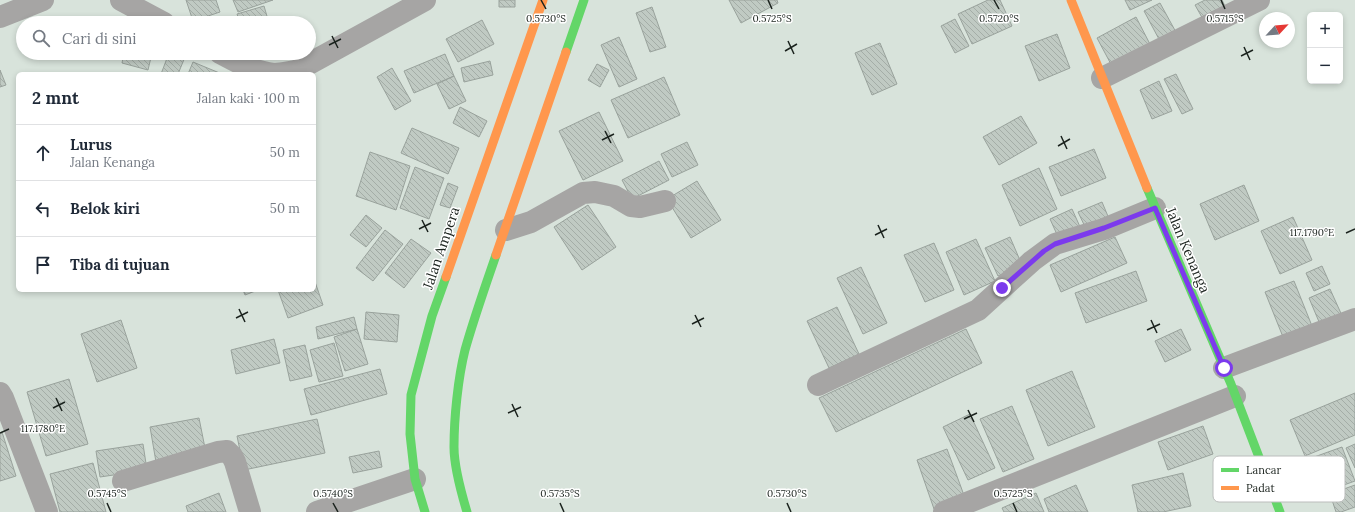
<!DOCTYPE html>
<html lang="id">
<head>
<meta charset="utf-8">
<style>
	body { margin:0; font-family:Lora,serif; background:#f6f6f7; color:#1f2937 }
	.controls { position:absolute; right:12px; top:12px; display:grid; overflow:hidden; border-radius:6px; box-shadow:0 2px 6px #0003 }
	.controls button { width:36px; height:36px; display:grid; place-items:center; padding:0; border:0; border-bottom:1px solid #e0e1e3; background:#fff; color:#1f2937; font:20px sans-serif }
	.compass { position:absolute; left:1259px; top:12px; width:36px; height:36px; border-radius:50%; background:#fff; box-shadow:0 2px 6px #0003; rotate:64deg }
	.stop { position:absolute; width:12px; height:12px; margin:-9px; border:3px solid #7c3aed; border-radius:50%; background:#fff }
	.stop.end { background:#7c3aed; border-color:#fff; box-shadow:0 1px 4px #0008 }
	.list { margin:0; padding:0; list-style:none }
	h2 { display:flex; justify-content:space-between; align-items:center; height:52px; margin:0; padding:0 16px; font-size:17px }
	h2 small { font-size:13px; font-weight:400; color:#747a83 }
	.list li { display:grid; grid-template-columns:26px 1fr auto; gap:12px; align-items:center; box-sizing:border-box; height:56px; padding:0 16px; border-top:1px solid #e0e1e3 }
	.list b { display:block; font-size:15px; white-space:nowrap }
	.list p { margin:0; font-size:13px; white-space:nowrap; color:#747a83 }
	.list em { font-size:13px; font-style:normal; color:#747a83 }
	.icon { flex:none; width:22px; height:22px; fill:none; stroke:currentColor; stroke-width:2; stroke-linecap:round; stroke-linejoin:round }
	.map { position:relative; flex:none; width:1355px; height:512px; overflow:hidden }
	.search { position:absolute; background:#fff; box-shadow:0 2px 6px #0003; left:16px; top:16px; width:300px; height:44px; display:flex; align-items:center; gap:10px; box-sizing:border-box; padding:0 14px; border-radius:22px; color:#747a83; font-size:15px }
	.panel { position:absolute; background:#fff; box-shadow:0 2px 6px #0003; left:16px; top:72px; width:300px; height:220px; border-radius:6px }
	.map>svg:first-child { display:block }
	.building { fill:url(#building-back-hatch); stroke:#99a29c }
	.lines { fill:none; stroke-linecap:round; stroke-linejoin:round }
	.street { stroke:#a6a5a4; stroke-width:22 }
	.fast { stroke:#63d668; stroke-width:9 }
	.slow { stroke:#ff974d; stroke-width:9 }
	.route { stroke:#7c3aed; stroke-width:5 }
	.ticks { fill:none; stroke:#1b231e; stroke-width:1.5 }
	.labels { text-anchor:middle; stroke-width:3; stroke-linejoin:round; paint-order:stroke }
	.street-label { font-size:14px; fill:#1b231e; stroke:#fff }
	.key { fill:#fff; stroke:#bbbdbc; stroke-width:1 }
	.key-label { font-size:11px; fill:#1b231e }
	.ticks-label { font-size:10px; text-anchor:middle; fill:#1b231e; stroke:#fff; stroke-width:3; stroke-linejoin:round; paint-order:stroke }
</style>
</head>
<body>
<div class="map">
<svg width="1355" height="512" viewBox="0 0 1355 512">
	<defs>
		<pattern id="building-back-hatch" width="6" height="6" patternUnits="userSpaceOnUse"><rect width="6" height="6" fill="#c0cac3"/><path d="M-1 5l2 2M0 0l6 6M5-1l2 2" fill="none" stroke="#a4ada7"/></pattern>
	</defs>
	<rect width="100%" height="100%" fill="#d8e3db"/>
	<path class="building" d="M186,0h30l4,12 -27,9z
		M233,0h40l-35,12z
		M499,0h16v7h-16z
		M729,0h48l1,3 -37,20z
		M988,0h12l12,26 -40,18 -14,-30z
		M1125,0h27l-22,10z
		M1205,0h17l4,8 -22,13 -9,-16z
		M1160,3l17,31 -16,9 -17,-32z
		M264,6l5,17h-29l-3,-9z
		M652,7l14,40 -16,5 -14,-39z
		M1136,17l16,31 -39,20 -16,-30z
		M955,19l14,27 -14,7 -14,-27z
		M482,20l12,24 -36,18 -12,-23z
		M1057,34l13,34 -31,13 -14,-35z
		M619,37l18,42 -18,8 -18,-42z
		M880,43l17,41 -25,11 -17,-42z
		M124,53h28l-4,17 -26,-7z
		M169,53h6l10,4 -7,17h-17z
		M445,54l9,22 -40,17 -10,-22z
		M490,61l3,14 -29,7 -3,-14z
		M193,62l29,12h-34z
		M597,64l12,6 -9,17 -12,-7z
		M392,68l19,33 -16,9 -18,-33z
		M0,70l6,15 -6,2z
		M1176,74l17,35 -11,5 -18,-35z
		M454,76l12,25 -17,8 -12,-25z
		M664,77l16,38 -52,23 -17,-38z
		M1159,81l13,30 -20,8 -12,-29z
		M460,107l27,14 -8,16 -26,-14z
		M599,112l24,49 -40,19 -24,-49z
		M1021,116l16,27 -38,22 -16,-28z
		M412,128l47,20 -11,26 -47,-21z
		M687,142l11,23 -26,12 -11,-23z
		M1094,149l12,29 -45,18 -12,-29z
		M370,152l40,14 -14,44 -40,-14z
		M659,161l10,19 -37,19 -10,-19z
		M415,167l29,11 -15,41 -29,-11z
		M1039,168l18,41 -37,17 -18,-41z
		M697,181l24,39 -30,18 -24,-39z
		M448,183l10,4 -8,21 -10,-3z
		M1244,185l15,36 -44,19 -15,-36z
		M1102,202l8,19 -23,10 -9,-19z
		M588,205l28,42 -34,23 -28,-43z
		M1072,209l9,20 -22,10 -9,-20z
		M366,215l16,13 -16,19 -16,-12z
		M1293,217l19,43 -32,14 -19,-43z
		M385,230l18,14 -30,37 -17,-13z
		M1010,237l12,28 -24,11 -13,-28z
		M1115,237l12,26 -66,29 -11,-27z
		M411,239l20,14 -27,35 -19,-15z
		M976,239l19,42 -31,14 -18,-43z
		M934,243l20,47 -29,12 -21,-47z
		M1322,266l8,18 -16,7 -8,-18z
		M861,267l26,56 -24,11 -26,-56z
		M1136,271l11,30 -61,22 -11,-30z
		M314,279l9,26 -35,13 -10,-28h36z
		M1294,281l20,50 -29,11 -20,-50z
		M1330,289l14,31 -22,9 -13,-31z
		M243,290h15l-13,5z
		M837,307l22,47 -30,14 -22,-47z
		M366,312l33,3 -2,27 -33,-3z
		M354,317l3,12 -39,10 -2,-12z
		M121,320l16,48 -40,14 -16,-48z
		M357,329l11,35 -23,7 -11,-34z
		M966,329l16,34 -146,69 -17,-34z
		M1181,329l10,21 -26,12 -10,-21z
		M274,339l6,24 -44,11 -5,-24z
		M334,343l9,33 -24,6 -9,-32z
		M305,345l7,31 -22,5 -7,-31z
		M380,369l7,25 -76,21 -7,-26z
		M1072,371l23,56 -47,19 -22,-56z
		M69,379l19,65 -42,12 -19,-64z
		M1355,393v42l-50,21 -15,-36z
		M1012,406l22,53 -31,13 -23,-53z
		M970,414l25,54 -27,12 -25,-53z
		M199,418l7,35 -50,9 -6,-35z
		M317,419l8,34 -81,17 -7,-34z
		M1203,426l10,28 -45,16 -10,-28z
		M2,432l14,44 -16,5v-48z
		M143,444l4,26 -47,7 -4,-26z
		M1355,444v24l-9,-20z
		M1342,447l13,34 -39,14 -13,-34z
		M947,449l18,49 -31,11 -17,-49z
		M379,451l3,16 -29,6 -4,-16z
		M93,463l13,49h-46l-10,-38z
		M1183,473l8,33 -28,6h-25l-6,-27z
		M1076,485l12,27h-39l-5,-13z
		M1355,485v22l-14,5h-5l-6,-18z
		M219,493l7,19h-38l-2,-6z
		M1036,493l8,19h-40l-2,-4z"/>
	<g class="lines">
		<path class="street" d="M121,0l43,23
			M0,17l43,-17
			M220,53c17,9 34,19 54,21 7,0 15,-2 22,-3l129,-71
			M1102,78l157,-78
			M506,230l25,-8 52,-29 12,-1 19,4 17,10 9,1 25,-6
			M1224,368l131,-49
			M818,385l160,-75 54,-49 23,-17 49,-15 51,-21
			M0,393l3,5 44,114
			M123,481l95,-29 9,-1 5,5 3,6 15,50
			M317,512l98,-33
			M944,512l291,-116"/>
		<path class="fast" d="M566,52l18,-52
			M1147,188l84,196 49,128
			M425,512l-10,-33 -5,-45 1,-39 21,-79 14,-39
			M467,512c-6,-20 -13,-45 -13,-65 0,-29 4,-69 11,-97 9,-32 20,-63 31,-95"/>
		<path class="slow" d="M1071,0l76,188
			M496,255l70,-203
			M446,277l97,-277"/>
	</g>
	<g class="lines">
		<path class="route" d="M1002,288l42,-37 11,-7 49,-16 51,-20 69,160"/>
	</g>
	<path class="ticks" d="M541,0l5,9M768,0l4,9M994,0l5,9M1221,0l4,9M332,36l6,12M788,41l6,13M329,45l12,-6M1244,47l6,13M785,51l12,-7M1241,56l12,-6M605,131l6,12M1061,136l6,13M602,140l12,-6M1058,146l12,-7M422,220l6,12M878,225l6,13M419,229l12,-6M1346,233l9,-4M875,235l12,-6M239,309l6,13M695,315l6,12M236,318l12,-6M1151,320l6,13M692,324l12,-6M1147,330l13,-6M56,398l6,13M512,404l6,13M53,408l12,-6M968,410l6,12M508,413l13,-6M964,419l13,-6M0,433l9,-4M107,503l4,9M333,503l5,9M560,503l4,9M787,503l4,9M1013,503l4,9"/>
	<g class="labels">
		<g class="street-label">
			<text transform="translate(441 248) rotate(-71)" y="5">Jalan Ampera</text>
			<text transform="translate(1188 250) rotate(67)" y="5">Jalan Kenanga</text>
		</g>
	</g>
	<rect x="1213" y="456" width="132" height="46" rx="6" class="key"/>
	<rect x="1221" y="468" width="18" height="4" fill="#63d668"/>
	<rect x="1221" y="486" width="18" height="4" fill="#ff974d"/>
	<g class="key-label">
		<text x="1246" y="474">Lancar</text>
		<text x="1246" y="492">Padat</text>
	</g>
	<g class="ticks-label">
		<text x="546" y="22">0.5730°S</text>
		<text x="772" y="22">0.5725°S</text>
		<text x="1225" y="22">0.5715°S</text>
		<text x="999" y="22">0.5720°S</text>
		<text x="1312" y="236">117.1790°E</text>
		<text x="43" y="432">117.1780°E</text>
		<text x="107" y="497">0.5745°S</text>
		<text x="333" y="497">0.5740°S</text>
		<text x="560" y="497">0.5735°S</text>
		<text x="787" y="497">0.5730°S</text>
		<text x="1013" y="497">0.5725°S</text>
	</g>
</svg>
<div class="controls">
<button>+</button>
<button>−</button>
</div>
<svg class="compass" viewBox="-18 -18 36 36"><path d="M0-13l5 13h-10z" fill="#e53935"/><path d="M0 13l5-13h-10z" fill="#747a83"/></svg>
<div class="stop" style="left:1224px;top:368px"></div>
<div class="stop end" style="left:1002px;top:288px"></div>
<div class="search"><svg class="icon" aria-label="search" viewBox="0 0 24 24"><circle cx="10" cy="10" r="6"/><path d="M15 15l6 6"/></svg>Cari di sini</div>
<section class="panel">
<h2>2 mnt<small>Jalan kaki · 100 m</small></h2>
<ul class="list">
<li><svg class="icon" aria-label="ahead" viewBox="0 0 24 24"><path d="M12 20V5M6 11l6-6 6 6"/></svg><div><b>Lurus</b><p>Jalan Kenanga</p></div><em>50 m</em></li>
<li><svg class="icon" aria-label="left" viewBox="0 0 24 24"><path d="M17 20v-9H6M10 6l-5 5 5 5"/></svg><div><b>Belok kiri</b></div><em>50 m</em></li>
<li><svg class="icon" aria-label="arrive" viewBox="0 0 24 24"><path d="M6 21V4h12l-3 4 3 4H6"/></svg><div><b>Tiba di tujuan</b></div></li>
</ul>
</section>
</div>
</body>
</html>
